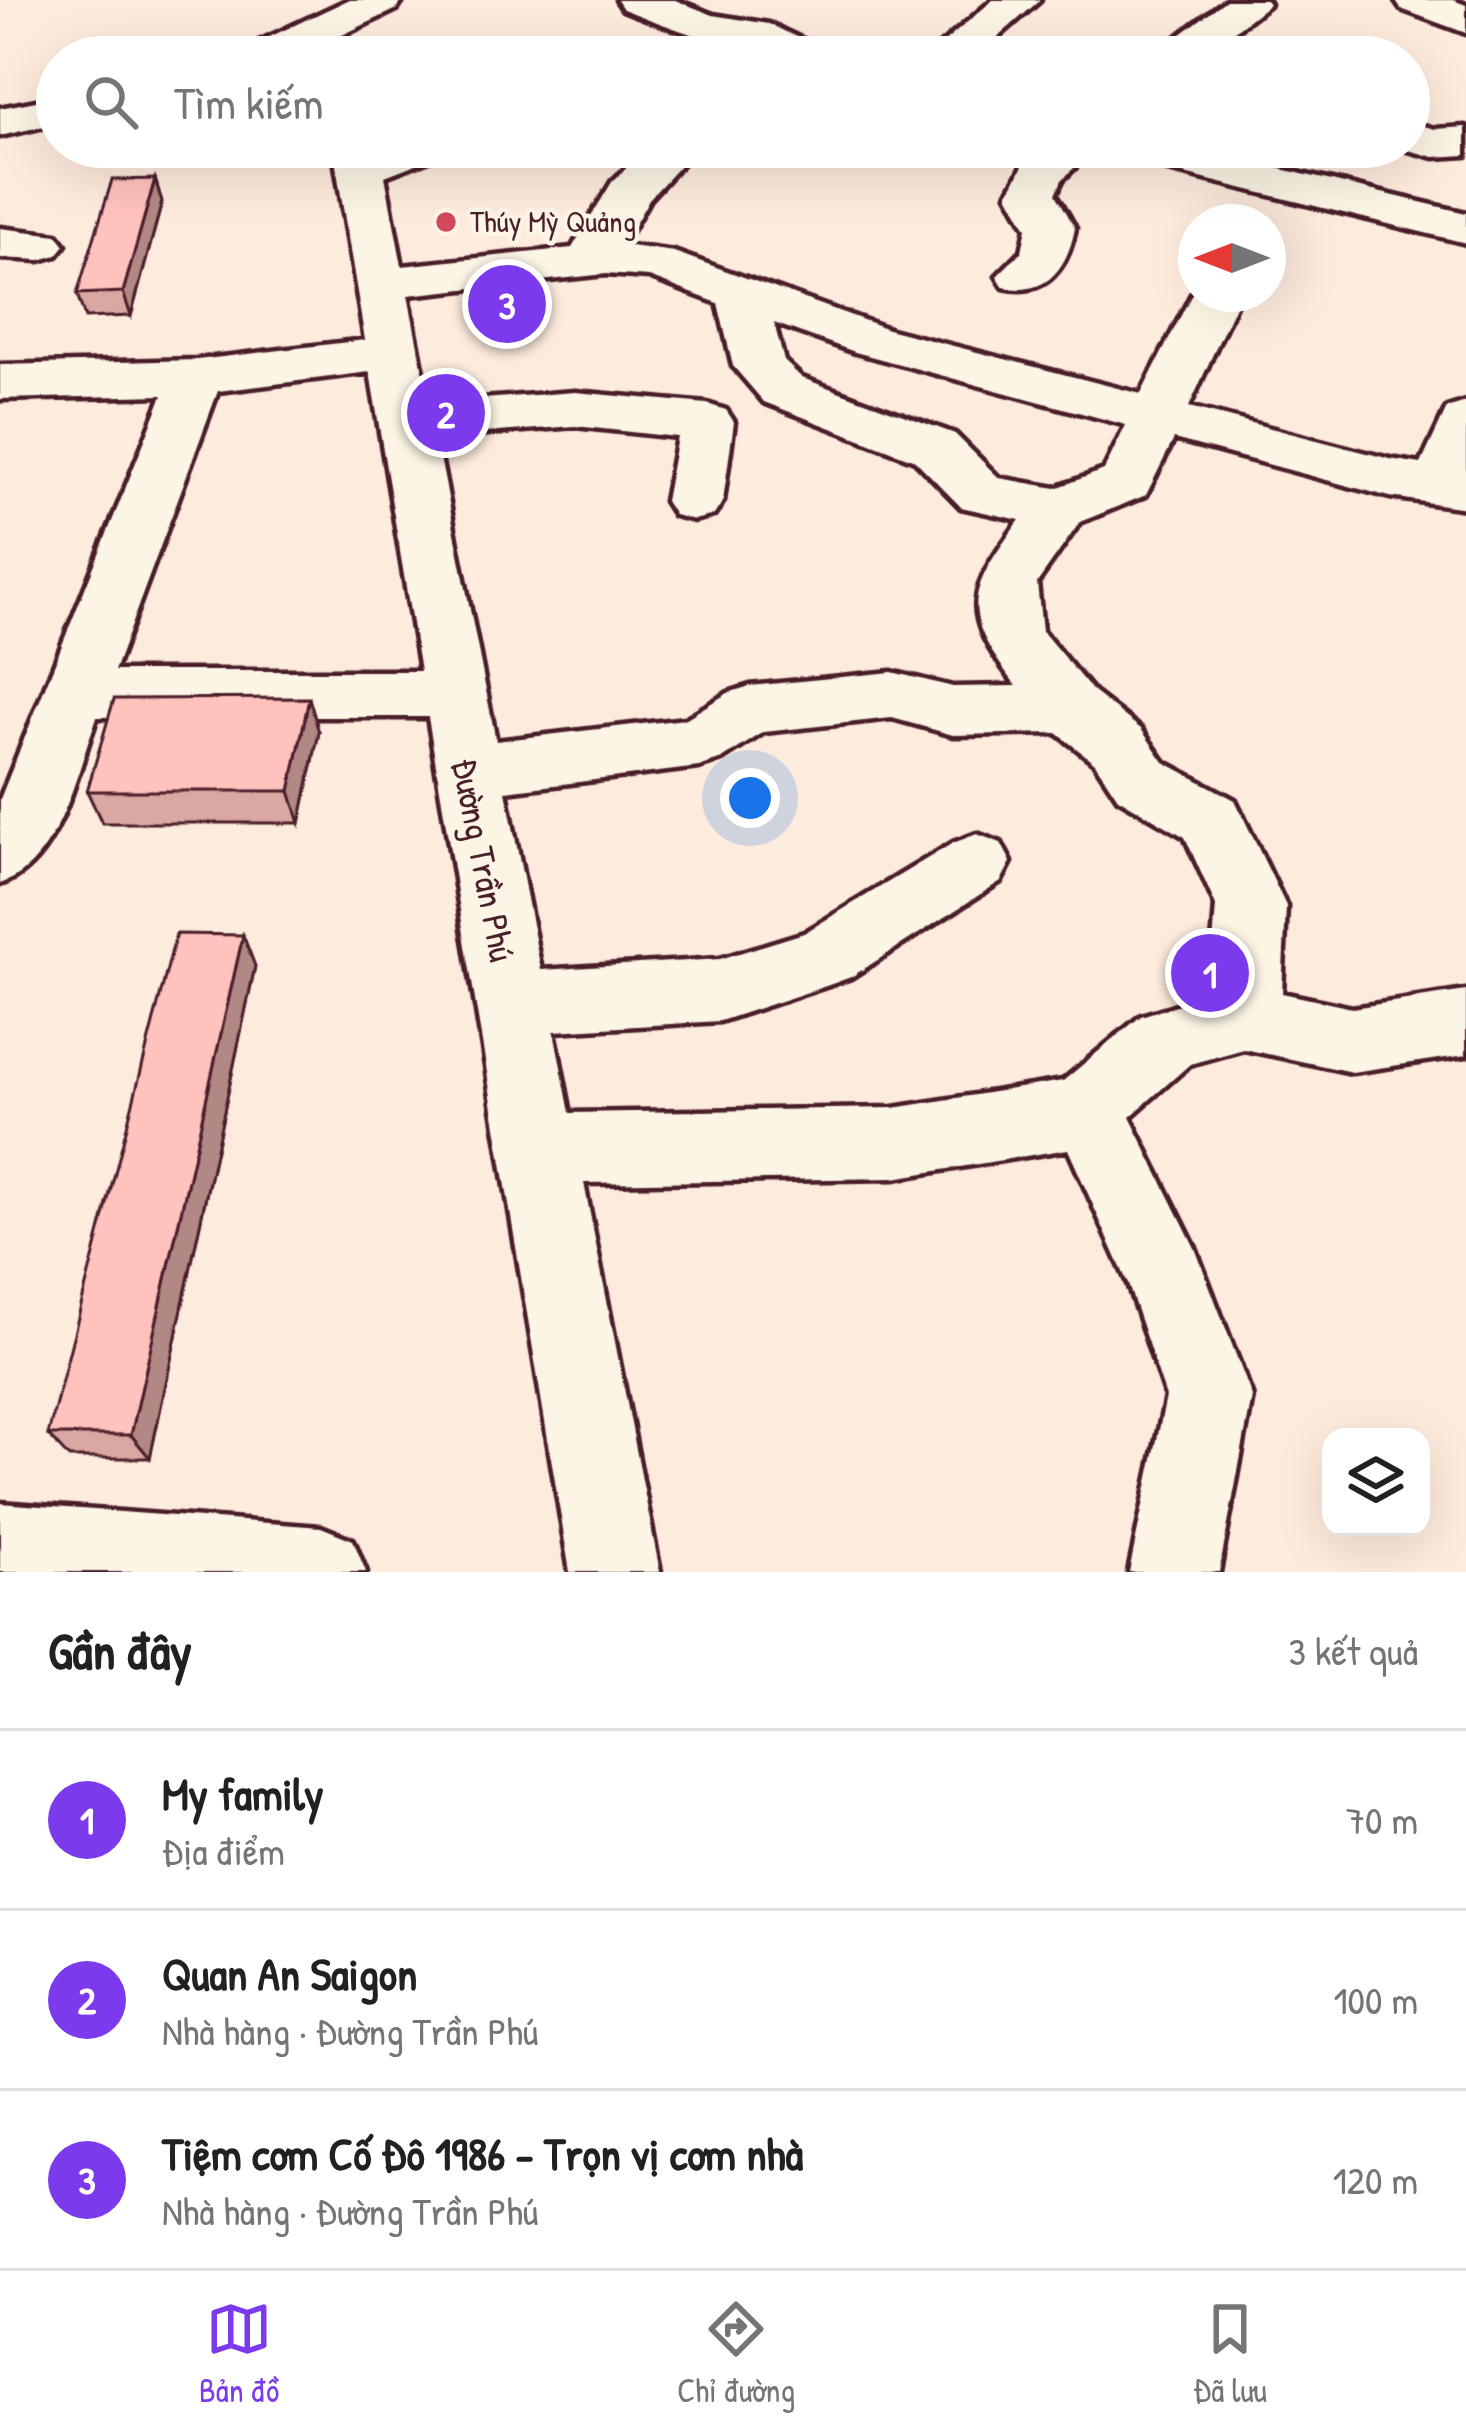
<!DOCTYPE html>
<html lang="vi">
<head>
<meta charset="utf-8">
<style>
	body { margin:0; font-family:"Patrick Hand",sans-serif; background:#f6f6f6; color:#202124 }
	.controls { position:absolute; right:36px; bottom:36px; display:grid; overflow:hidden; border-radius:24px; box-shadow:0 12px 48px #0002 }
	.controls button { width:108px; height:108px; display:grid; place-items:center; padding:0; border:0; border-bottom:3px solid #e0e0e0; background:#fff; color:#202124; font:60px sans-serif }
	.compass { position:absolute; left:1178px; top:204px; width:108px; height:108px; border-radius:50%; background:#fff; box-shadow:0 12px 48px #0002; rotate:270deg }
	.you { position:absolute; left:750px; top:798px; width:42px; height:42px; margin:-30px; border:9px solid #fff; border-radius:50%; background:#1a73e8; box-shadow:0 0 0 18px #1a73e833 }
	.badge { display:grid; place-items:center; width:78px; height:78px; border-radius:50%; background:#7c3aed; color:#fff; font-size:39px; font-weight:700 }
	.pin { position:absolute; translate:-50% -50%; border:6px solid #fff; box-shadow:0 3px 12px #0006 }
	.list { margin:0; padding:0; list-style:none }
	h2 { display:flex; justify-content:space-between; align-items:center; height:156px; margin:0; padding:0 48px; font-size:51px }
	h2 small { font-size:39px; font-weight:400; color:#757577 }
	.list li { display:grid; grid-template-columns:78px 1fr auto; gap:36px; align-items:center; box-sizing:border-box; height:180px; padding:0 48px; border-top:3px solid #e0e0e0 }
	.list b { display:block; font-size:45px; white-space:nowrap }
	.list p { margin:0; font-size:39px; white-space:nowrap; color:#757577 }
	.list em { font-size:39px; font-style:normal; color:#757577 }
	.icon { flex:none; width:66px; height:66px; fill:none; stroke:currentColor; stroke-width:2; stroke-linecap:round; stroke-linejoin:round }
	.map { position:relative; flex:none; width:1466px; height:1572px; overflow:hidden }
	.search { position:absolute; background:#fff; box-shadow:0 12px 48px #0002; left:36px; right:36px; top:36px; height:132px; display:flex; align-items:center; gap:30px; box-sizing:border-box; padding:0 42px; border-radius:66px; color:#757577; font-size:45px }
	.sheet { height:696px; background:#fff }
	nav { display:flex; justify-content:space-around; align-items:center; box-sizing:border-box; height:168px; border-top:3px solid #e0e0e0; background:#fff; font-size:33px; color:#757577 }
	nav a { display:grid; justify-items:center; gap:6px }
	nav .on { color:#7c3aed }
	.map>svg:first-child { display:block }
	.lines { fill:none; stroke-linecap:round; stroke-linejoin:round }
	.minor-casing { stroke:#4a1f2b; stroke-width:9 }
	.minor { fill:#fcf5e5; fill-rule:evenodd }
	.wall { fill:#dba7a3; stroke:#4a1f2b; stroke-width:3 }
	.shaded-wall { fill:#b28884; stroke:#4a1f2b; stroke-width:3 }
	.building { fill:#ffc2bd; stroke:#4a1f2b; stroke-width:3 }
	.poi-dot { fill:#d1495b; stroke:#fcf5e5; stroke-width:4.5 }
	.labels { text-anchor:middle; stroke-width:9; stroke-linejoin:round; paint-order:stroke }
	.far-poi-label { font-size:30px; fill:#4a1f2b; stroke:#fcf5e5; text-anchor:start }
	.street-label { font-size:36px; fill:#4a1f2b; stroke:#fcf5e5 }
</style>
</head>
<body>
<div class="map">
<svg width="1466" height="1572" viewBox="0 0 1466 1572">
	<rect width="100%" height="100%" fill="#fdebdd"/>
	<filter id="ink" filterUnits="userSpaceOnUse"><feTurbulence type="fractalNoise" baseFrequency=".00833" numOctaves="2"/><feDisplacementMap in="SourceGraphic" scale="24" xChannelSelector="R" yChannelSelector="G"/><feConvolveMatrix kernelMatrix="1 2 1 2 8 2 1 2 1" color-interpolation-filters="sRGB"/></filter>
	<g filter="url(#ink)">
		<g class="lines">
			<g class="minor-casing">
				<path id="minor" d="M348,0h55l-6,9 -101,48h-57l7,-9z
					M617,0h58l38,15 56,9 51,24 7,9c-73,0 -136,-21 -204,-48z
					M993,0h47l-65,57h-48z
					M1226,0h40l3,4 -68,53h-50z
					M1395,0h58l13,5v28l-65,-24z
					M57,97v26l-57,13v-28z
					M1409,122l26,7 31,-2v28l-32,2 -37,-10h12z
					M333,147h108l-7,10 -49,19 17,90 170,-18 40,-66 36,-35h49l-48,52 -26,46 51,7 217,78 250,64 52,-102 37,2 6,9 -47,104 201,52 31,5 26,-56 19,-6v106l-76,-11 -216,-58 -28,56 -66,27 -43,61 5,48 51,61 48,37 23,33 71,38 51,106 -4,87 70,15 114,-17v64l-114,17 -108,-23 -54,15 -60,53 65,131 57,149 -33,175h-90l37,-175 -39,-116 -59,-132 -174,29 -310,5 76,389h-90l-142,-855h-331c-21,55 -37,147 -97,167v-85l163,-404 -163,4v-34l197,-5 168,-20zM606,274l43,3 69,26 15,63 31,36 151,58 46,47 59,13c-53,71 -62,93 -3,166l-64,1 -61,-15 -142,14 -22,7 -43,26 -189,22 -60,-304 139,-11 102,11 -12,64 9,14 20,5 20,-5 9,-14 11,-79 -8,-12 -19,-6 -132,-12 -146,11 -21,-108zM774,323l81,29 271,73 -22,45 -48,18 -57,-10 -44,-44 -153,-56 -18,-17zM370,372l50,299h-306l104,-280zM892,718l61,17 104,-2 38,30 23,35 67,39 31,69 -7,89 -68,21 -78,65 -169,27 -324,5 -16,-82 166,-10 106,-35 25,-9 150,-96 10,-19 -10,-19 -24,-9 -24,9 -149,90 -84,26 -179,11 -35,-179 193,-24 23,-8 42,-27z
					M1044,147h51l-33,33 -6,14 19,34c-7,38 -28,69 -71,59l-7,-11 25,-25 5,-23 -19,-34 16,-30z
					M1108,147h81l277,66v30l-351,-86z
					M0,228l57,7 8,10 -8,10 -17,5 -40,-2z
					M0,1503l321,24 32,13 13,32h-366z"/>
			</g>
			<use href="#minor" class="minor"/>
		</g>
		<path class="wall" d="M155,179l7,23 -31,114 -46,2 -8,-24z
			M319,732l-19,91h-198l-15,-32z
			M255,966l-105,492h-81l-21,-23z"/>
		<path class="shaded-wall" d="M155,179l7,23 -31,114 -8,-24z
			M309,698l10,34 -19,91 -10,-32z
			M243,935l12,31 -105,492 -19,-23z"/>
		<path class="building" d="M155,179l-32,113 -46,2 35,-114z
			M309,698l-19,93h-203l27,-92z
			M176,934l67,1 -112,500h-83z"/>
	</g>
	<circle class="poi-dot" cx="446" cy="222" r="12"/>
	<g class="labels">
		<g class="far-poi-label">
			<text x="470" y="232">Thúy Mỳ Quảng</text>
		</g>
		<g class="street-label">
			<text transform="translate(484 860) rotate(79)" y="13">Đường Trần Phú</text>
		</g>
	</g>
</svg>
<div class="controls">
<button><svg class="icon" aria-label="layers" viewBox="0 0 24 24"><path d="M12 4l9 5-9 5-9-5zM3 14l9 5 9-5"/></svg></button>
</div>
<svg class="compass" viewBox="-18 -18 36 36"><path d="M0-13l5 13h-10z" fill="#e53935"/><path d="M0 13l5-13h-10z" fill="#757577"/></svg>
<div class="you"></div>
<div class="pin badge" style="left:1210px;top:973px">1</div>
<div class="pin badge" style="left:446px;top:413px">2</div>
<div class="pin badge" style="left:507px;top:304px">3</div>
<div class="search"><svg class="icon" aria-label="search" viewBox="0 0 24 24"><circle cx="10" cy="10" r="6"/><path d="M15 15l6 6"/></svg>Tìm kiếm</div>
</div>
<section class="sheet">
<h2>Gần đây<small>3 kết quả</small></h2>
<ul class="list">
<li><span class="badge">1</span><div><b>My family</b><p>Địa điểm</p></div><em>70 m</em></li>
<li><span class="badge">2</span><div><b>Quan An Saigon</b><p>Nhà hàng · Đường Trần Phú</p></div><em>100 m</em></li>
<li><span class="badge">3</span><div><b>Tiệm cơm Cố Đô 1986 - Trọn vị cơm nhà</b><p>Nhà hàng · Đường Trần Phú</p></div><em>120 m</em></li>
</ul>
</section>
<nav>
<a class="on"><svg class="icon" aria-label="map" viewBox="0 0 24 24"><path d="M3 6l6-2 6 2 6-2v14l-6 2-6-2-6 2zM9 4v14M15 6v14"/></svg>Bản đồ</a>
<a><svg class="icon" aria-label="directions" viewBox="0 0 24 24"><path d="M12 3l9 9-9 9-9-9zM9 14v-3h6M13 9l2 2-2 2"/></svg>Chỉ đường</a>
<a><svg class="icon" aria-label="saved" viewBox="0 0 24 24"><path d="M7 4h10v16l-5-4-5 4z"/></svg>Đã lưu</a>
</nav>
</body>
</html>
